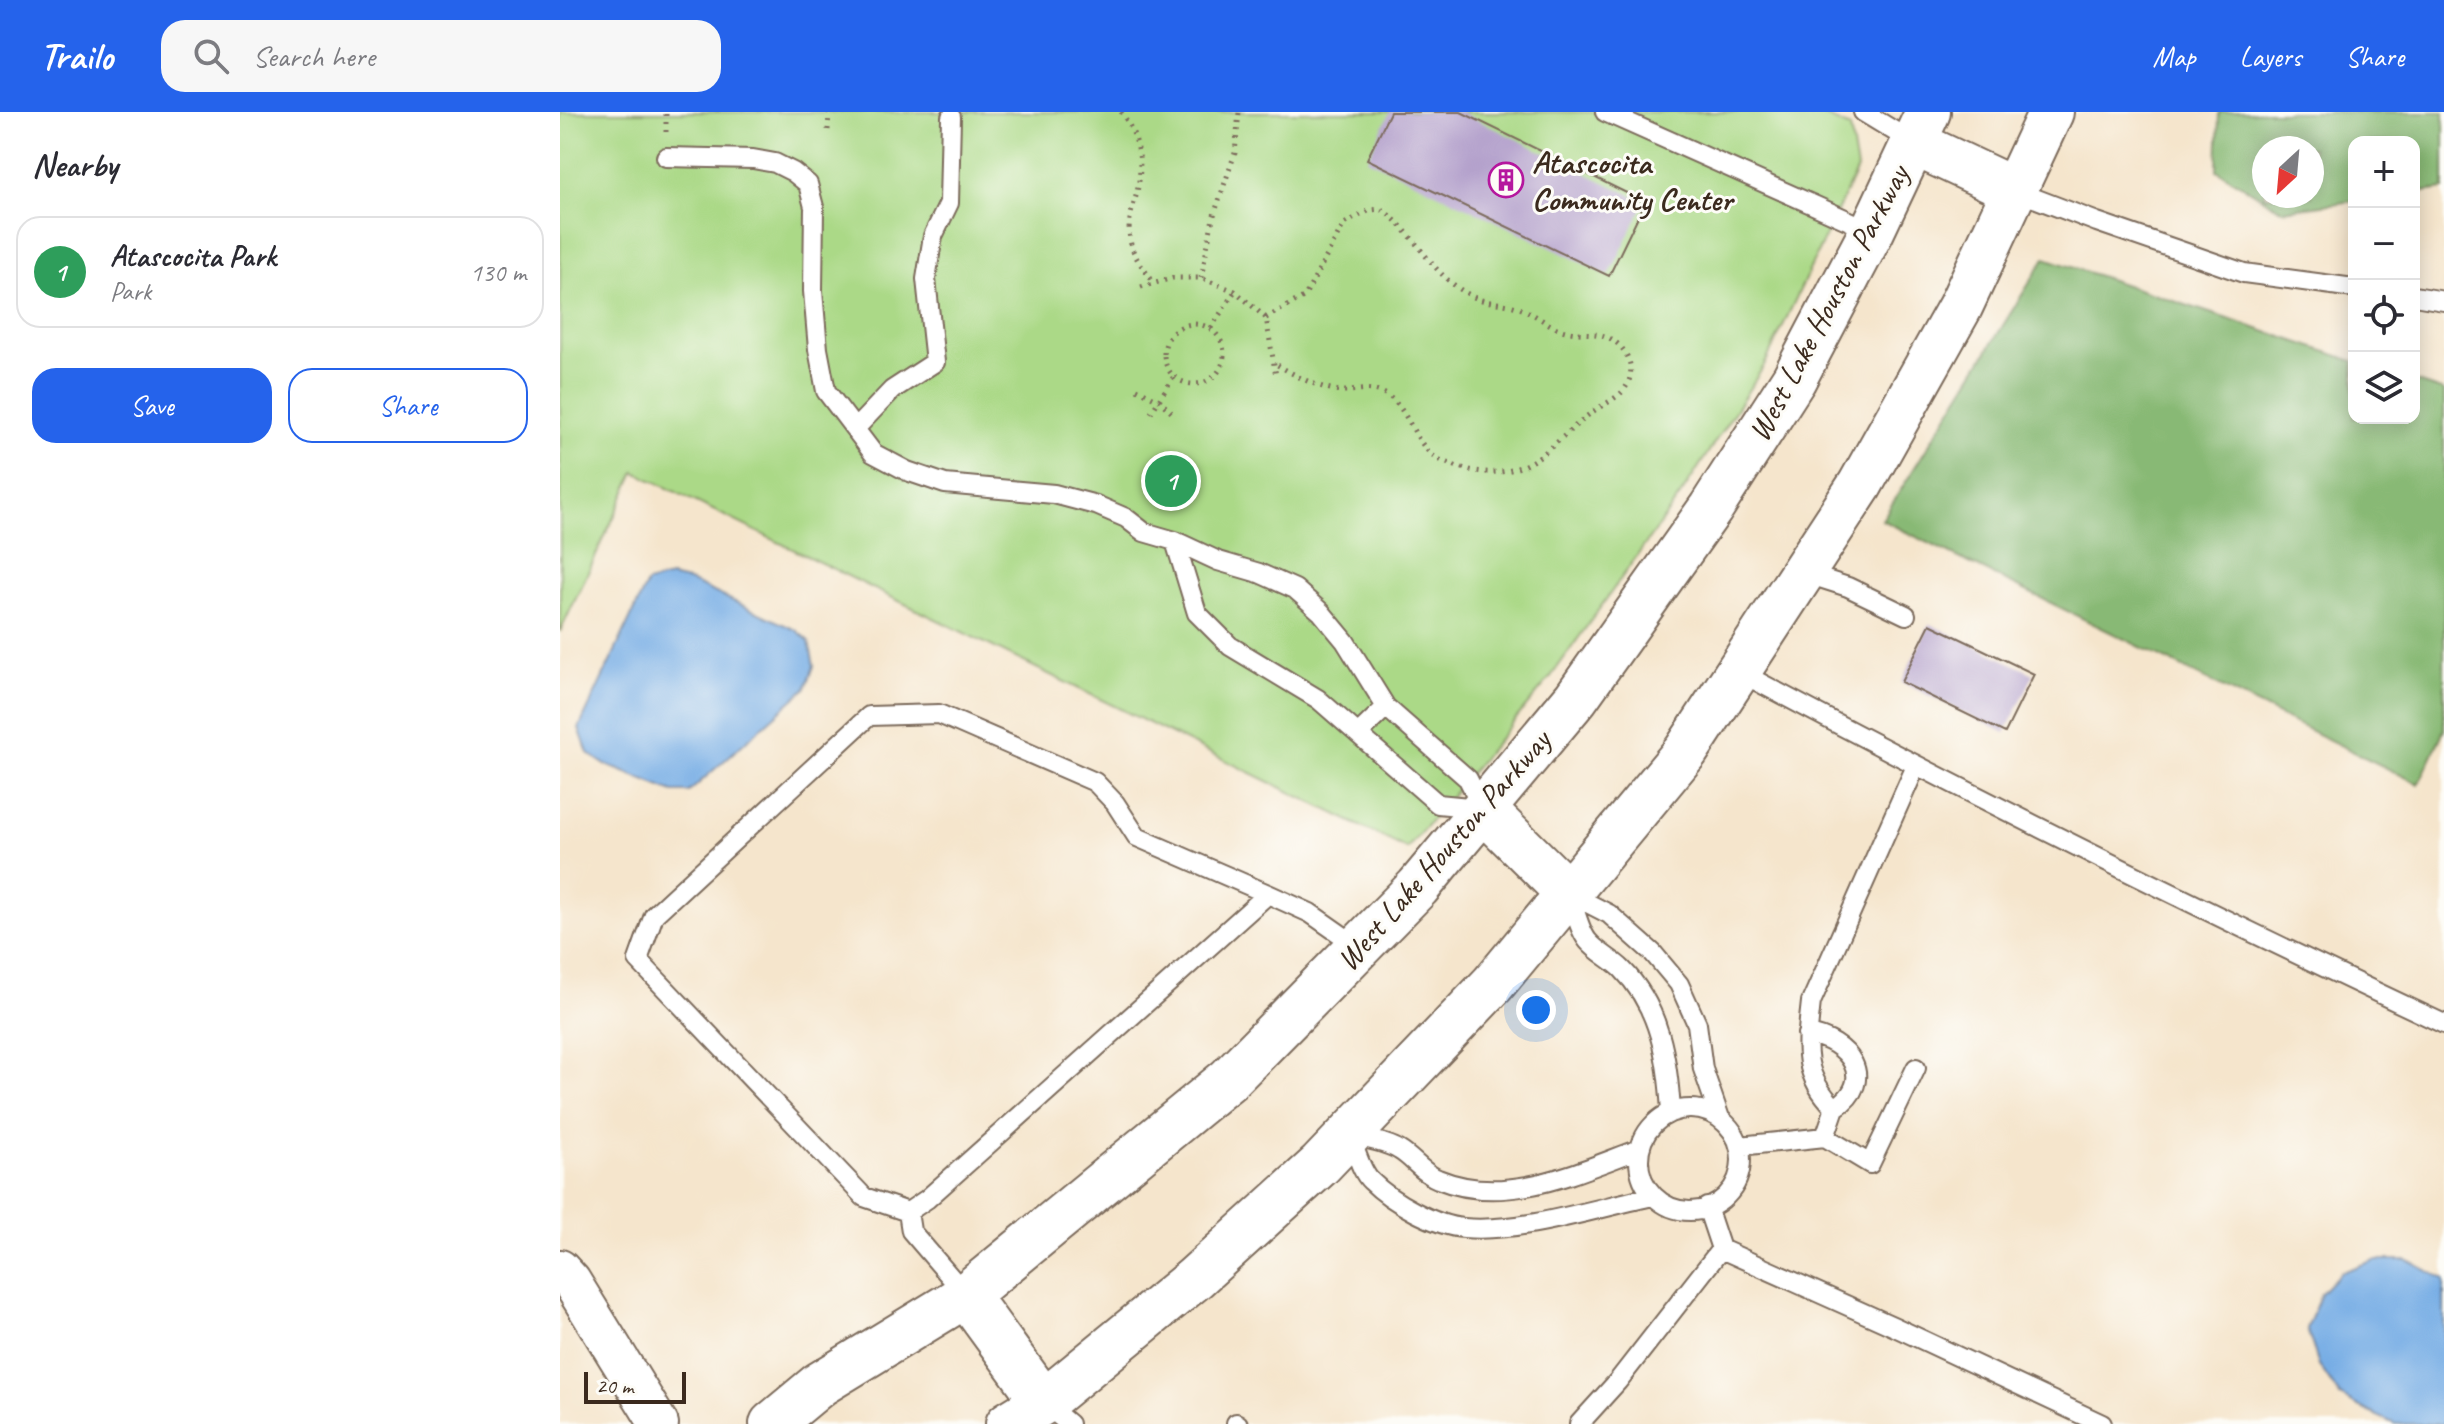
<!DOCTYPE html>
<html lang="en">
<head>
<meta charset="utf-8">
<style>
	body { margin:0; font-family:Caveat,sans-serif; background:#f7f7f7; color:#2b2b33 }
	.controls { position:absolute; right:24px; top:24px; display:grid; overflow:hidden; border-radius:16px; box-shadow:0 4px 20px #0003 }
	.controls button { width:72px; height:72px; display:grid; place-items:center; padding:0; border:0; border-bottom:2px solid #e1e1e2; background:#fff; color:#2b2b33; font:40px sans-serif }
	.compass { position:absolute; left:1692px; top:24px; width:72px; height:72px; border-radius:50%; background:#fff; box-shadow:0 4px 20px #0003; rotate:206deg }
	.scale { position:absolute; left:24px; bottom:20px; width:102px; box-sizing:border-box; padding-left:8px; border:4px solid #3b2a1e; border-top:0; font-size:22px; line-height:28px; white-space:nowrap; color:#3b2a1e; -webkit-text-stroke:6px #fdfcf7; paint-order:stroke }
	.you { position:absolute; left:976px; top:898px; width:28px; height:28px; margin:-20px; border:6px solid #fff; border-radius:50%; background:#1a73e8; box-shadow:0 0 0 12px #1a73e833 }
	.badge { display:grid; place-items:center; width:52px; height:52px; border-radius:50%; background:#2563eb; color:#fff; font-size:26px; font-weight:700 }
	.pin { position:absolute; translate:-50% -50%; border:4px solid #fff; box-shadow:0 2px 8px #0006 }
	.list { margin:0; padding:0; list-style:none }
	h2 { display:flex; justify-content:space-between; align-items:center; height:104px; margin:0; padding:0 32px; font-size:34px }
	h2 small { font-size:26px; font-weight:400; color:#7c7c81 }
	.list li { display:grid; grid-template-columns:52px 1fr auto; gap:24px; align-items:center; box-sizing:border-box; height:112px; margin:0 16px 16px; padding:0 16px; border:2px solid #e1e1e2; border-radius:24px }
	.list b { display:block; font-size:30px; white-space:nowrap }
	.list p { margin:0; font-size:26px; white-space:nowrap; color:#7c7c81 }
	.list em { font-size:26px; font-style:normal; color:#7c7c81 }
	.actions { display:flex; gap:16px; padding:24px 32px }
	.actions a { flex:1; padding:18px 0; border:2px solid #2563eb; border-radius:24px; text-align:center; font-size:28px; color:#2563eb }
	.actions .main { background:#2563eb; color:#fff }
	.icon { flex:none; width:44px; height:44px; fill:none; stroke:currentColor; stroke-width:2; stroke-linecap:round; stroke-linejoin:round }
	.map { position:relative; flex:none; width:1884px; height:1312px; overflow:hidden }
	header { display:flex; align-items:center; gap:48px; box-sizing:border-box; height:112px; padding:0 40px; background:#2563eb; color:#fff }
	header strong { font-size:38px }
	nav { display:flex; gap:44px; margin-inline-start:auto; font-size:28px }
	.search { width:560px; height:72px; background:#f7f7f7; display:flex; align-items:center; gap:20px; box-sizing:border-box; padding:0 28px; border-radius:24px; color:#7c7c81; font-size:30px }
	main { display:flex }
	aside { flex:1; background:#fff }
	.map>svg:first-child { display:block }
	.green { fill:#abd987; stroke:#738252; stroke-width:2 }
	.forest { fill:#88b974; stroke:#627249; stroke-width:2; fill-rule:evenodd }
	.water { fill:#77ade5; stroke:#596c82; stroke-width:2 }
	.building { fill:#b4a1cc }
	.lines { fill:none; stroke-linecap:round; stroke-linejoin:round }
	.service-casing { stroke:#7c6b5b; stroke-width:22 }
	.minor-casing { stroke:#7c6b5b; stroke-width:42 }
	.primary-casing { stroke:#7c6b5b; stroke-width:48 }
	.path { stroke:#7c6b5b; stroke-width:5; stroke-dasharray:2 6; stroke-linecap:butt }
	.service { stroke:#fff; stroke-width:18 }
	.minor { stroke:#fff; stroke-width:38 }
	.primary { stroke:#fff; stroke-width:44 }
	.labels { text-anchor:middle; stroke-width:6; stroke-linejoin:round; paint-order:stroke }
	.poi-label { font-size:32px; font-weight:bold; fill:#3b2a1e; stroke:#fdfcf7; text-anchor:start }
	.street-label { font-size:32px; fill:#3b2a1e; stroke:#fdfcf7 }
</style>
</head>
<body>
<header>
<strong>Trailo</strong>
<div class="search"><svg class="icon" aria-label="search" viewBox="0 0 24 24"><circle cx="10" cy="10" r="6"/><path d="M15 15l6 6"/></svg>Search here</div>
<nav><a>Map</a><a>Layers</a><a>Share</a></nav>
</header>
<main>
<aside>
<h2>Nearby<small></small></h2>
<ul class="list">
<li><span class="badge" style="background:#2e9e5b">1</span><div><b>Atascocita Park</b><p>Park</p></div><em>130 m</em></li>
</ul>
<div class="actions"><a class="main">Save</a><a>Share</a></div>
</aside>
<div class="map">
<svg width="1884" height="1312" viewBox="0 0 1884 1312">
	<rect width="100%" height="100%" fill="#fdfcf7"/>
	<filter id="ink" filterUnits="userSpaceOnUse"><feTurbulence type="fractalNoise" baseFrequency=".0125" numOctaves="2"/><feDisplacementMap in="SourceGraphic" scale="16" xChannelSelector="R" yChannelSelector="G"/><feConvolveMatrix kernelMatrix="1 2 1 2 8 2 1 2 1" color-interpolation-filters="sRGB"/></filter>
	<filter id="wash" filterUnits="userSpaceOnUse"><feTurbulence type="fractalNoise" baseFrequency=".006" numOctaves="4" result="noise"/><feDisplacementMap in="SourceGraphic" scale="32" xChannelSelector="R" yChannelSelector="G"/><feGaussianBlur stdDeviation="1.8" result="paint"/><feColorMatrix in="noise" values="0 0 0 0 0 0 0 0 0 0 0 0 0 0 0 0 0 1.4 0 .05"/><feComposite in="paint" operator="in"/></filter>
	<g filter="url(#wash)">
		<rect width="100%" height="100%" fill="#f5e5cc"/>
		<path class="green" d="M0,0h1255l35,16 7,41 -93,197 -80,124 -134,188 -143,171 -772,-377 -75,160z"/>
		<path class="forest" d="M1659,0h225v77l-30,4v-51h-60v59l-72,9 -65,-40zM1704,36h48v48h-48z
			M1485,146l309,103v57h60v-37l30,10v339l-25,54 -537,-264z"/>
		<path class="water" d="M110,465l22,5 104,48 13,11 5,25 -8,22 -117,104h-16l-69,-28 -16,-11 -9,-25 68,-145z
			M1815,1148h32l37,19v145h-49l-26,-12 -29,-16 -21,-31 -12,-36 14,-36 20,-21z"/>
		<g id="blocks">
			<path class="building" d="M830,0h71l184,90 -36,74 -242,-117z
				M1370,512l104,50 -29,59 -104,-51z"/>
		</g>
	</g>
	<g filter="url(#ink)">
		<use href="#blocks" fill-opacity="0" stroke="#7c6b5b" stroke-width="2"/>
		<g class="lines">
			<g class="service-casing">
				<path id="service" d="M1045,0l267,119
					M1303,0l51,31
					M106,45l87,2 22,4 18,9 15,12 6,23 -1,84 5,58 8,42 47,62 34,18 38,13 109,10 42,11 30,13 18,14 31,9 43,20 41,12 36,16 26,23 24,29 41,66 82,72 15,30
					M1456,79l81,31 147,51 110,15
					M1854,184l30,5
					M295,317l37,-39 43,-28 -9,-83 7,-43 16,-33 2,-86
					M615,429l22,72 33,33 88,53 120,105 41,4
					M1244,461l44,14 58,28
					M1178,559c232,125 468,241 706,353
					M798,622l28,-27
					M1008,781l41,21 44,39 26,31 18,40 6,45 17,49
					M1010,783c5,14 9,35 18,46 9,11 24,18 34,28 38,38 46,91 49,143
					M1247,922c42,6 71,46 28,74
					M1079 1048a51 51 0 1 1 102 0a51 51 0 1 1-102 0Z
					M792,1023c14,4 34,7 47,15 14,8 23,23 39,29 68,28 138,-7 202,-30
					M790,1025c6,13 11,35 21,44 21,21 64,45 93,47 57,5 133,-20 189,-32
					M1265,1025l10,-29c-34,-34 -29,-61 -24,-106l105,-236
					M1180,1034l85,-9 45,27 46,-96
					M1147,1095l14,42 174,78 207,97
					M348,1100l-44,-15 -226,-237 16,-45 215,-199 70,-2 156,68 20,21 22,34 131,57
					M406,1183l-55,-64 -3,-19 19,-13 341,-305 42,19 50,35
					M484,1291l25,21
					M676,1311l2,1
					M1019,1312l39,-43 103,-132"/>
			</g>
			<g class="minor-casing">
				<path id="minor" d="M0,1157l11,12 88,143"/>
			</g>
			<g class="primary-casing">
				<path id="primary" d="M1354,31l102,48
					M923,697l85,84
					M406,1183l78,107
					M212,1312l48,-40 146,-89 263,-216 189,-192 158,-189 135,-190 83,-129 78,-148 56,-119
					M448,1312l36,-22 150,-123 126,-114 173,-181 193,-233 174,-266 100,-178 91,-195"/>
			</g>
			<path class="path" d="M561,0c19,26 23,53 15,84 -4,14 -9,28 -6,43 2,17 15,31 24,44
				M268,18l1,-18
				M106,20v-20
				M641,166l12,-60 22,-65 4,-41
				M581,175l32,-9h28l34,13 31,27 10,58
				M706,206l39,-22 39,-72 26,-14 11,-1c36,24 49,67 91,87 14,8 32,6 47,12 15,5 28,17 43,22 21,7 39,-2 57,15 16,16 16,39 -3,52 -8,6 -17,10 -25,16 -41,31 -61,69 -121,57 -12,-3 -28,-7 -39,-16 -19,-17 -24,-49 -48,-61 -17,-8 -32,1 -48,-3 -22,-4 -42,-16 -61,-27
				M604 242a30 30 0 1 1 60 0a30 30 0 1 1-60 0Z
				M651,216l24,-37
				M577,277l22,11 13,13
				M591,301l23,-37"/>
			<use href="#service" class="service"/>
			<use href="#minor" class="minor"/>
			<use href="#primary" class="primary"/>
		</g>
	</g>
	<defs>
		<g id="building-ring" transform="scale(1.8)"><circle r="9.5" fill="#fdfcf7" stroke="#b5179e" stroke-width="1.5"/><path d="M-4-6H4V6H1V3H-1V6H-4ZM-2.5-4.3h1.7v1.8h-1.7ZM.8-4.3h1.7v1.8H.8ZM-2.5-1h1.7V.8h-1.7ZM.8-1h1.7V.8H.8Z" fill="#b5179e"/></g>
	</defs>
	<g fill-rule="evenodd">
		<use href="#building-ring" x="946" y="68"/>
	</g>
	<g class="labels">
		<g class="poi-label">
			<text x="972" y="61">Atascocita<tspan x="972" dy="37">Community Center</tspan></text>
		</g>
		<g class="street-label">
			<text transform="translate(1268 191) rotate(-62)" y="11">West Lake Houston Parkway</text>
			<text transform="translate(883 738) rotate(-49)" y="11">West Lake Houston Parkway</text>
		</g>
	</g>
</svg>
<div class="controls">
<button>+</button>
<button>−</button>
<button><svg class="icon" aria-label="locate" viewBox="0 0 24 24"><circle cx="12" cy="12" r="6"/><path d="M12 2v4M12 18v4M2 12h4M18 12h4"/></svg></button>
<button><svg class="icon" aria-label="layers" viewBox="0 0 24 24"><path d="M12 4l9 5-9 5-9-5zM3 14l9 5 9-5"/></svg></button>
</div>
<svg class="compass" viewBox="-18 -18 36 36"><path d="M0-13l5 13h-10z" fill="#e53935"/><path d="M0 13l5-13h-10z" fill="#7c7c81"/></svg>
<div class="scale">20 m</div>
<div class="you"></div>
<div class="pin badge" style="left:611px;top:369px;background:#2e9e5b">1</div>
</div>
</main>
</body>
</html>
